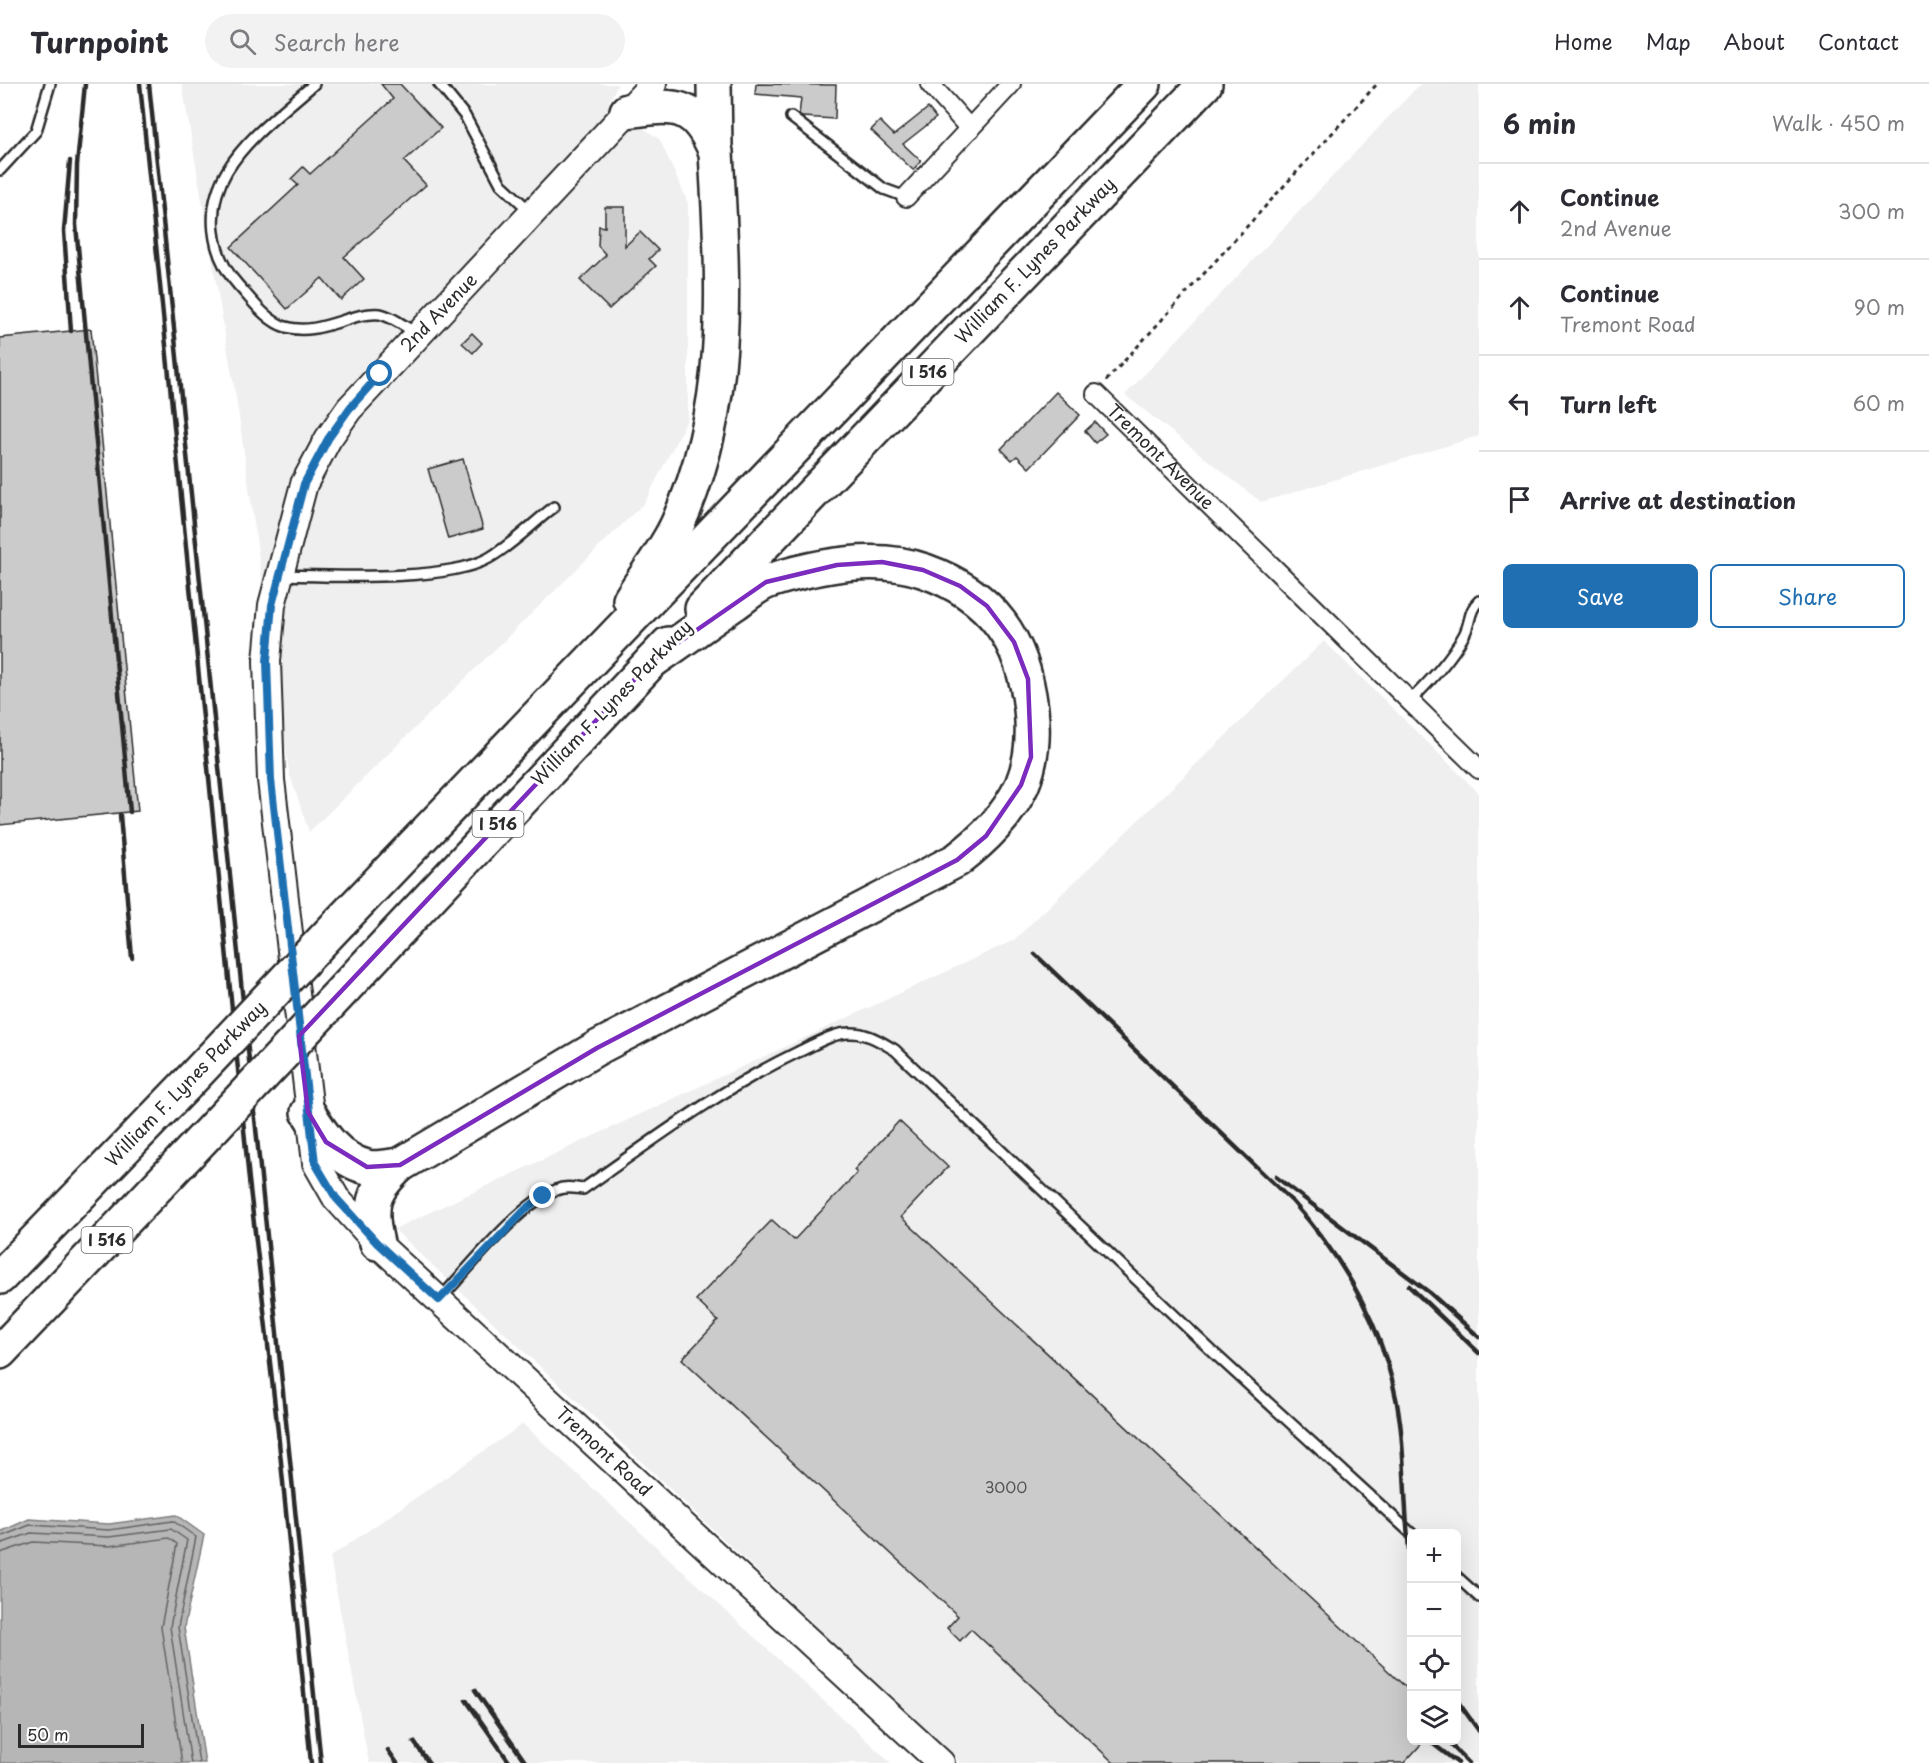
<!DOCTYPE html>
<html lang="en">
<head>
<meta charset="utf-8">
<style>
	body { margin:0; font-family:"Playpen Sans",sans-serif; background:#f2f2f3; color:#2b2b33 }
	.controls { position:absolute; right:18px; bottom:18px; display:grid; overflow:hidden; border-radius:9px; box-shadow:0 6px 24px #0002 }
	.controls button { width:54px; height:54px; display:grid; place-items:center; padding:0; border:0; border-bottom:2px solid #e1e1e2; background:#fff; color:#2b2b33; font:30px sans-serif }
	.scale { position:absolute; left:18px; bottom:15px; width:126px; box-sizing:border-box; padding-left:6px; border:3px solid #2b2b2b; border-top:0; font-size:16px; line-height:21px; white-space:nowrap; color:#2b2b2b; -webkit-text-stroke:4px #fff; paint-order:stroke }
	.stop { position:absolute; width:18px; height:18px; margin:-14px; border:4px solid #1f6fb2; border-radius:50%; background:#fff }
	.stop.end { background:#1f6fb2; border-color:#fff; box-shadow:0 2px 6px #0008 }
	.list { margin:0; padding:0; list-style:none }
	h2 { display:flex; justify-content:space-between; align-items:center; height:78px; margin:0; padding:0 24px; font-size:26px }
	h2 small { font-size:20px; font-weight:400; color:#7c7c81 }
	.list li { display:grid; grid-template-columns:39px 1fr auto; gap:18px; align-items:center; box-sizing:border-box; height:96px; padding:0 24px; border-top:2px solid #e1e1e2 }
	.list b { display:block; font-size:22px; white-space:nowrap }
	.list p { margin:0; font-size:20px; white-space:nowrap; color:#7c7c81 }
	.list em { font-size:20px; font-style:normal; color:#7c7c81 }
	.actions { display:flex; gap:12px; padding:18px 24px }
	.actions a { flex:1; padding:14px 0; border:2px solid #1f6fb2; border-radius:9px; text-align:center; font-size:21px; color:#1f6fb2 }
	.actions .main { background:#1f6fb2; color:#fff }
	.icon { flex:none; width:33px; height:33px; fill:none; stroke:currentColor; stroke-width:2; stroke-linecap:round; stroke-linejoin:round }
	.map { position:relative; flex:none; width:1479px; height:1679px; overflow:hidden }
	header { display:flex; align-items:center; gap:36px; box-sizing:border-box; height:84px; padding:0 30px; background:#fff; border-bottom:2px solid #e1e1e2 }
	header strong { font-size:28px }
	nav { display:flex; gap:33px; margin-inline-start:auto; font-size:21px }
	.search { width:420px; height:54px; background:#f2f2f3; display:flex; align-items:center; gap:15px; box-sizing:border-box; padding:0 21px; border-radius:33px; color:#7c7c81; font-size:22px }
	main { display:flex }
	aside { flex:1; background:#fff }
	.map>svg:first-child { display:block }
	.built { fill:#efefef; fill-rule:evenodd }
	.water { fill:#b6b6b6; stroke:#7e7e7e; stroke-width:1.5 }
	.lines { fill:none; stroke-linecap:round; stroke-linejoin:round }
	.shore { stroke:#636363; stroke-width:1.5 }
	.building { fill:#cbcbcb; stroke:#2b2b2b; stroke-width:1.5 }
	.lane-casing { stroke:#2b2b2b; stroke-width:14 }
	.street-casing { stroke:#2b2b2b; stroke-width:22 }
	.secondary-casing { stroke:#2b2b2b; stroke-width:30 }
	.highway-casing { stroke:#2b2b2b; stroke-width:38 }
	.path { stroke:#2b2b2b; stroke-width:3; stroke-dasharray:4.5 4.5; stroke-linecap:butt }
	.lane { stroke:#fff; stroke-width:9 }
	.street { stroke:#fff; stroke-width:18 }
	.secondary { stroke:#fff; stroke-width:26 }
	.highway { stroke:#fff; stroke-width:33 }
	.rail { stroke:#2b2b2b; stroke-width:4.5 }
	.highway-bridge-casing { stroke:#2b2b2b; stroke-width:38; stroke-linecap:butt }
	.highway-bridge { stroke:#fff; stroke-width:33 }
	.route { stroke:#1f6fb2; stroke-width:8 }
	.marked { fill:none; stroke:#7b2cbf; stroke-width:4.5; stroke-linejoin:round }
	.labels { text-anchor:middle; stroke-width:6; stroke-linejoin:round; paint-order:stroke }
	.number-label { font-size:15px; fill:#535353 }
	.shield { fill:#fff; stroke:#6b6b6b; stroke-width:1.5 }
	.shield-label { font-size:16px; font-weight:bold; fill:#2b2b2b }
	.street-label { font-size:18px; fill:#2b2b2b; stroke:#fff }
</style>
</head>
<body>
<header>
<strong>Turnpoint</strong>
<div class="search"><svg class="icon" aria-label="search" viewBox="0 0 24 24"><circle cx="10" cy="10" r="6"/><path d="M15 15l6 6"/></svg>Search here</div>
<nav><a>Home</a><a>Map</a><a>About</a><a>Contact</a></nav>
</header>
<main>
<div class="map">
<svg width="1479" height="1679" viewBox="0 0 1479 1679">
	<rect width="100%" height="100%" fill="#fff"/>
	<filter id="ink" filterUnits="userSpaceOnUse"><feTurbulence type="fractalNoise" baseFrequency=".0167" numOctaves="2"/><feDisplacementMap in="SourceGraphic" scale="12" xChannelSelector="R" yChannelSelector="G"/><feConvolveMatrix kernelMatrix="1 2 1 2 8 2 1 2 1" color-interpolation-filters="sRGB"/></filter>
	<g filter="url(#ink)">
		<path class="built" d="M182,0h436l-9,18 51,38 28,63v215l-43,84 -336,330 -20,-60 -51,-362z
			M1420,0h59v352l-218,66 -136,-107z
			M1324,557l155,152v970h-518l-567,-534 620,-289zM1412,1450h44v206h-44z
			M523,1340l368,339h-522l-39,-206z"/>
		<path class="water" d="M176,1431l28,20 -20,92 21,136h-205v-231l29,-13 80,5z"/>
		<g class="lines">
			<path class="shore" d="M0,1453l30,-12 79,5 64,-9 23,16 -18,90 21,136
				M0,1460l31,-11 78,4 62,-8 16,11 -17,87 21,136
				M0,1469l33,-11 76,4 60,-8 8,6 -16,83 21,136"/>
		</g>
		<path class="building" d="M381,0h19l41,44 -37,33 22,24 -82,72 20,22 -23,21 -19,-22 -35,31 -56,-62 67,-62 -7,-6 12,-12 7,7 83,-75z
			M756,0l80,1 -1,34 -33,-2 -3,-2 2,-17 -46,-4z
			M928,24l8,10 -33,26 18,17 -8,9 -42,-40 9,-9 14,14z
			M605,123h20v39l15,-14 18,18 -9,9 7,7 -47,43 -29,-29 26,-25 -8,-9 1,-20 6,1z
			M91,245l47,482 -138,14v-487z
			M472,249l10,10 -9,10 -11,-10z
			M1056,308l24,23 -51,53 -12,-12 -5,4 -11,-11z
			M1095,338l11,12 -11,9 -10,-12z
			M463,375l20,70 -35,10 -20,-70z
			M899,1037l49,46 -47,50 511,476v47h13l-21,23h-290l-143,-134 -11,12 -13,-13 11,-12 -276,-257 36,-38 -22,-21 76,-80 22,20 63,-67 -3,-3z"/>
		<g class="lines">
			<g class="lane-casing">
				<path id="lane" d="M314,0c-29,26 -67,53 -87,87 -22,37 -17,83 11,114 13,14 29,37 48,42 33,10 66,-16 94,-13 12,2 25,13 36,19
					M439,0l26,32 36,68 30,28
					M791,33l93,72 22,8
					M0,86l36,-39 14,-47
					M281,491c52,1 165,7 208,-17 23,-13 44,-35 65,-51
					M1410,617c20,-20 41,-42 54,-66 7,-12 4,-24 15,-34
					M441,1214c27,-29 79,-95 115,-108 9,-4 18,-2 27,-1 70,-49 138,-100 215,-137 16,-7 34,-19 51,-19 18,-1 32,9 46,17l320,304 197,180
					M1456,1492l23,21"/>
			</g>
			<g class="street-casing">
				<g id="street">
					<path d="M930,0l40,45"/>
					<path d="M906,113l105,-113"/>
					<path id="s1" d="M1096,310l383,375"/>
				</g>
			</g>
			<g class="secondary-casing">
				<g id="secondary">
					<path id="s2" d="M653,0l-304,325 -21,30 -24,45 -32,121 -5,56 4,119 45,383 20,35 41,45 564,520"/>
				</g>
			</g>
			<g class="highway-casing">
				<g id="highway">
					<path d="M714,0l1,64"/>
					<path d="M627,27c48,-7 68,-9 89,41 7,128 17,250 -38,371 -12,27 -33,52 -48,77"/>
					<path id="s3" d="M702,525l503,-525"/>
					<path d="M340,838l804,-838"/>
					<path d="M344,905l324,-345"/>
					<path d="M308,1028c14,23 30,48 59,55 9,2 23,-1 33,-2"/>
					<path d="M377,1159c-9,-38 -5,-52 23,-78l197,-117 360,-188c27,-21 51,-44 65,-75 10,-24 12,-50 9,-76 -8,-69 -39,-114 -106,-138 -48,-17 -109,-5 -156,10 -12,4 -24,15 -34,22 -28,19 -55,39 -83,58"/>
					<path d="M0,1193l186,-192"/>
					<path d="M0,1268l214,-225"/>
				</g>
			</g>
			<path class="path" d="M1106,297l271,-297"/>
			<use href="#lane" class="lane"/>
			<use href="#street" class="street"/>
			<use href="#secondary" class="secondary"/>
			<use href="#highway" class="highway"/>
			<path class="rail" d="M85,0l-8,81 -1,60 54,587
				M140,0l109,1096 29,252 33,331
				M149,0l172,1679
				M70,77l-6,70 7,100
				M120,731l12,143
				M1035,870l258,248c56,63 96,135 107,220 6,50 4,101 12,151
				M1276,1093l154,116 49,44
				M1409,1202l70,67
				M475,1606l51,73
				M1456,1615l23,32
				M466,1616l44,63
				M1428,1656l30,23
				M1446,1656l23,23
				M414,1658l15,21
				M388,1666l9,13"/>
			<g class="highway-bridge-casing">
				<path id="highway-bridge" d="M186,1001l154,-163
					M214,1043l130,-138"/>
			</g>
			<use href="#highway-bridge" class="highway-bridge"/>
		</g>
	</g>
	<g class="lines" filter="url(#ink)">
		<path class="route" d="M380,290l-31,35 -21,30 -24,45 -32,121 -5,56 4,119 44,383 21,35 41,45 62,57 86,-90 18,-14"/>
	</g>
	<path class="marked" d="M882,478l41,8 37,16 27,20 27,36 14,37 3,78 -10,28 -35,51 -29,24 -360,188 -197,117 -33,2 -41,-25 -18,-30 -9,-76 353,-375 114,-79 71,-17z"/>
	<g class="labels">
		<g class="number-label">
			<text x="1006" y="1409">3000</text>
		</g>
		<g class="shield">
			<rect x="902.5" y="275" width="51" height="26" rx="4.5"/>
			<rect x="472.5" y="727" width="51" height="26" rx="4.5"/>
			<rect x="81.5" y="1143" width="51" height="26" rx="4.5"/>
		</g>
		<g class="shield-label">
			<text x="928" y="294">I 516</text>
			<text x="498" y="746">I 516</text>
			<text x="107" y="1162">I 516</text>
		</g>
		<g class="street-label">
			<text dy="6" stroke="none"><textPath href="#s3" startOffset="482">William F. Lynes Parkway</textPath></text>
			<text transform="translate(439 229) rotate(-46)" y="6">2nd Avenue</text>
			<text dy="6" stroke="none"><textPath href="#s1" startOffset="90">Tremont Avenue</textPath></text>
			<text transform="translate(612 619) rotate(-46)" y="6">William F. Lynes Parkway</text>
			<text transform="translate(186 1000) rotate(-46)" y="6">William F. Lynes Parkway</text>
			<text dy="6" stroke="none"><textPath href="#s2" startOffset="1628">Tremont Road</textPath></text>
		</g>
	</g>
</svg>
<div class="controls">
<button>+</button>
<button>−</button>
<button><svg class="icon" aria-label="locate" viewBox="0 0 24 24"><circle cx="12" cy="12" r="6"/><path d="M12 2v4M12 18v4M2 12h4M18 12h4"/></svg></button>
<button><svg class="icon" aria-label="layers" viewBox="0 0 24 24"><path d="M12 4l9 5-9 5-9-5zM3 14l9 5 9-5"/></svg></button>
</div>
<div class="scale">50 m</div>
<div class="stop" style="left:380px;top:290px"></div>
<div class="stop end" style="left:543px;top:1112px"></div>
</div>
<aside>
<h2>6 min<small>Walk · 450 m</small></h2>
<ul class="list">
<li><svg class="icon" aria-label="ahead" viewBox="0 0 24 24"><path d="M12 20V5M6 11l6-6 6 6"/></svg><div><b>Continue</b><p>2nd Avenue</p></div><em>300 m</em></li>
<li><svg class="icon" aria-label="ahead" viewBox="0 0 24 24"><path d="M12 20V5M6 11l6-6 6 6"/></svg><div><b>Continue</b><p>Tremont Road</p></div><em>90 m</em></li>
<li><svg class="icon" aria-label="left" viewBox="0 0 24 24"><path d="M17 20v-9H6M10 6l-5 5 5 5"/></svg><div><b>Turn left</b></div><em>60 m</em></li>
<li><svg class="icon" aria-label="arrive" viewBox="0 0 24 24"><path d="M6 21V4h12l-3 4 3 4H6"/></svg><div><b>Arrive at destination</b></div></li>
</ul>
<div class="actions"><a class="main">Save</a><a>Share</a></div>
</aside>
</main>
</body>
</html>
